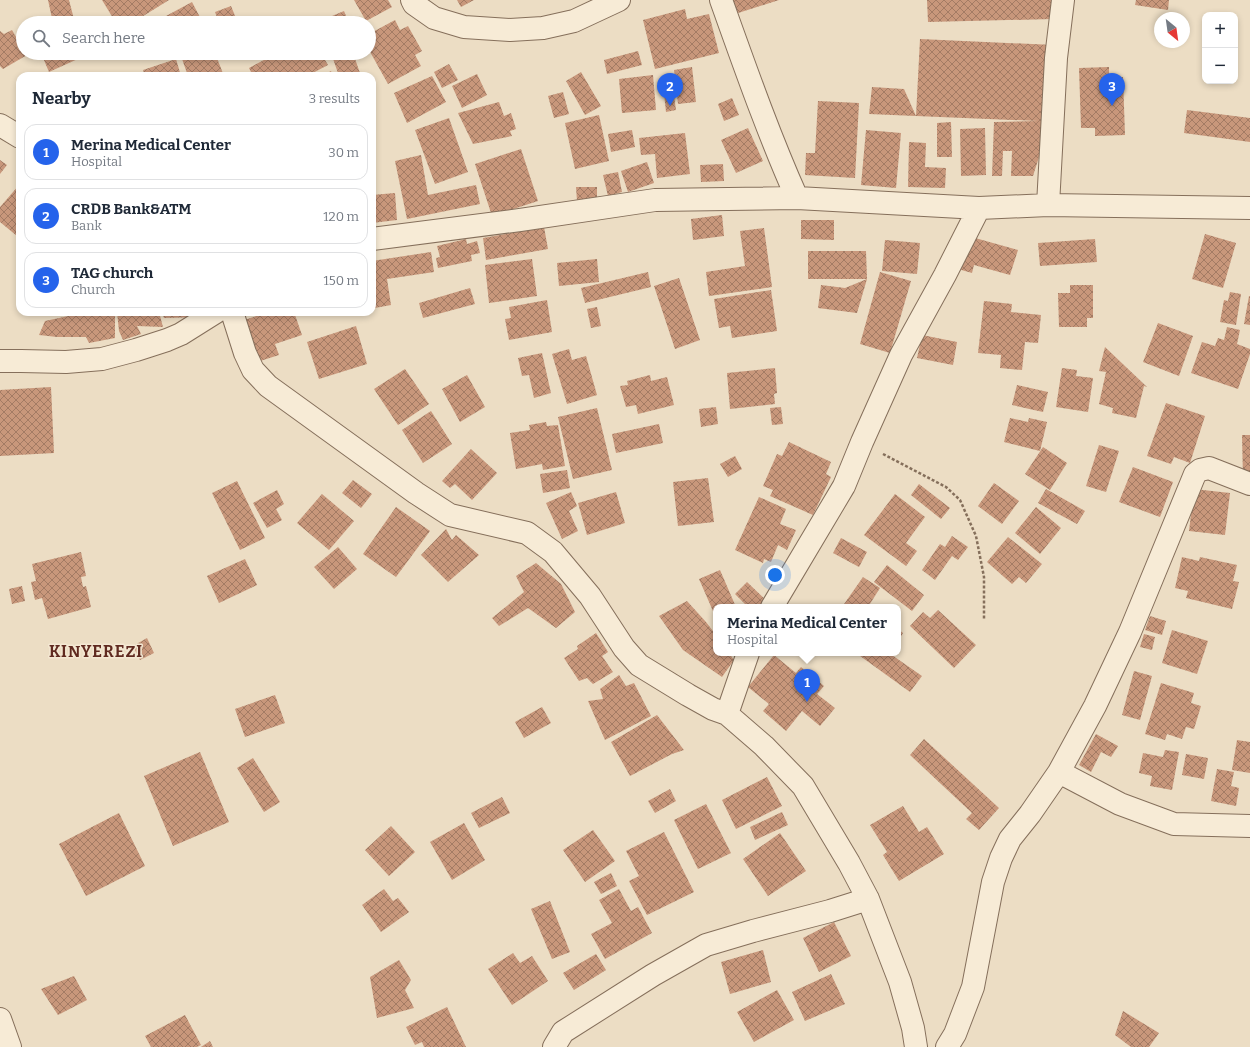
<!DOCTYPE html>
<html lang="en">
<head>
<meta charset="utf-8">
<style>
	body { margin:0; font-family:Bitter,serif; background:#f6f6f7; color:#1f2937 }
	.controls { position:absolute; right:12px; top:12px; display:grid; overflow:hidden; border-radius:8px; box-shadow:0 2px 6px #0003 }
	.controls button { width:36px; height:36px; display:grid; place-items:center; padding:0; border:0; border-bottom:1px solid #e0e1e3; background:#fff; color:#1f2937; font:20px sans-serif }
	.compass { position:absolute; left:1154px; top:12px; width:36px; height:36px; border-radius:50%; background:#fff; box-shadow:0 2px 6px #0003; rotate:151deg }
	.you { position:absolute; left:775px; top:575px; width:14px; height:14px; margin:-10px; border:3px solid #fff; border-radius:50%; background:#1a73e8; box-shadow:0 0 0 6px #1a73e833 }
	.badge { display:grid; place-items:center; width:26px; height:26px; border-radius:50%; background:#2563eb; color:#fff; font-size:13px; font-weight:700 }
	.pin { position:absolute; translate:-50% -33px; filter:drop-shadow(0 1px 2px #0008) }
	.pin::after { content:''; position:absolute; top:21px; width:14px; height:12px; background:inherit; clip-path:polygon(0 0,100% 0,50% 100%) }
	.popup { position:absolute; left:713px; top:604px; width:188px; height:52px; box-sizing:border-box; display:grid; place-content:center; border-radius:8px; background:#fff; filter:drop-shadow(0 1px 3px #0005); font-size:13px; white-space:nowrap; color:#747a83 }
	.popup b { font-size:15px; color:#1f2937 }
	.popup::after { content:''; position:absolute; left:50%; top:100%; margin-left:-8px; border:8px solid transparent; border-top-color:#fff }
	.list { margin:0; padding:0; list-style:none }
	h2 { display:flex; justify-content:space-between; align-items:center; height:52px; margin:0; padding:0 16px; font-size:17px }
	h2 small { font-size:13px; font-weight:400; color:#747a83 }
	.list li { display:grid; grid-template-columns:26px 1fr auto; gap:12px; align-items:center; box-sizing:border-box; height:56px; margin:0 8px 8px; padding:0 8px; border:1px solid #e0e1e3; border-radius:12px }
	.list b { display:block; font-size:15px; white-space:nowrap }
	.list p { margin:0; font-size:13px; white-space:nowrap; color:#747a83 }
	.list em { font-size:13px; font-style:normal; color:#747a83 }
	.icon { flex:none; width:22px; height:22px; fill:none; stroke:currentColor; stroke-width:2; stroke-linecap:round; stroke-linejoin:round }
	.map { position:relative; flex:none; width:1250px; height:1047px; overflow:hidden }
	.search { position:absolute; background:#fff; box-shadow:0 2px 6px #0003; left:16px; top:16px; width:360px; height:44px; display:flex; align-items:center; gap:10px; box-sizing:border-box; padding:0 14px; border-radius:22px; color:#747a83; font-size:15px }
	.panel { position:absolute; background:#fff; box-shadow:0 2px 6px #0003; left:16px; top:72px; width:360px; height:244px; border-radius:12px }
	.map>svg:first-child { display:block }
	.building { fill:url(#building-cross-hatch) }
	.lines { fill:none; stroke-linecap:round; stroke-linejoin:round }
	.minor-casing { stroke:#856f5b; stroke-width:24 }
	.path { stroke:#856f5b; stroke-width:2.5; stroke-dasharray:3 2; stroke-linecap:butt }
	.minor { stroke:#f7ebd6; stroke-width:22 }
	.labels { text-anchor:middle; stroke-width:3; stroke-linejoin:round; paint-order:stroke }
	.district-label { font-size:16px; font-weight:bold; letter-spacing:1px; fill:#602a20; stroke:#f4e8d3 }
</style>
</head>
<body>
<div class="map">
<svg width="1250" height="1047" viewBox="0 0 1250 1047">
	<defs>
		<pattern id="building-cross-hatch" width="8" height="8" patternUnits="userSpaceOnUse"><rect width="8" height="8" fill="#c8977b"/><path d="M0 0l8 8M0 8l8-8" fill="none" stroke="#a37b64"/></pattern>
	</defs>
	<rect width="100%" height="100%" fill="#ecddc4"/>
	<path class="building" d="M48,0h21l6,23h-22z
		M102,0h67l-37,23h-16z
		M354,0h34l4,7 -26,14z
		M457,0h17l-13,7z
		M731,0h48l-44,14z
		M927,0h125l1,19 -125,3z
		M1136,0h33l-1,10 -33,-5z
		M192,2l11,21h-50z
		M231,6l7,17h-19l-4,-11z
		M685,9l2,10 22,-5 10,39 -64,16 -12,-49z
		M344,11l5,12h-28l-1,-2z
		M395,20l5,10 8,-4 14,25 -7,4 6,11 -33,18 -19,-34v-16z
		M12,30l11,19v4h2l2,2 -24,14 -3,-3v-35l4,3z
		M920,39l134,6 -4,77 -17,54h-22l1,-25h-9l-1,25h-10l2,-54 44,-1 -122,-5z
		M638,51l4,14 -35,9 -3,-14z
		M41,53h50l-42,19z
		M161,53h11l-8,5z
		M190,53h25l9,23h-36l-7,-20z
		M277,53h44l7,12 -21,11h-54l-4,-8z
		M331,53h22l8,23h-22z
		M176,59l5,17h-36l-2,-6z
		M449,64l9,16 -16,8 -8,-16z
		M692,67l4,35 -18,2 -4,-34z
		M1109,67v11l14,-1 2,58 -30,1v-8h-14l-2,-60z
		M331,71l2,5h-12z
		M581,72l20,34 -16,9 -19,-34z
		M477,74l10,21 -25,13 -10,-22z
		M653,75l3,35 -34,3 -3,-34z
		M432,76l14,26 -39,21 -13,-30z
		M672,82l4,28 -10,2 -3,-29z
		M872,87l32,2 12,27 -47,-2z
		M563,92l6,22 -15,4 -6,-22z
		M732,98l7,17 -15,6 -6,-17z
		M818,101l41,2 -4,75 -50,-3 1,-22h9z
		M499,102l5,14 7,-3 5,16 -6,2 2,5 -39,8 -15,-31z
		M1187,110l63,8v24l-66,-9z
		M599,115l10,46 -34,8 -10,-46z
		M449,118l19,54 -33,12 -20,-54z
		M951,122l1,35h-15v-34z
		M748,128l15,33 -27,12 -15,-33z
		M985,128l1,47 -25,1 -1,-47z
		M632,130l3,17 -24,5 -3,-18z
		M866,130l35,3 -5,55 -35,-3z
		M685,133l5,41 -33,4 -2,-24 -14,1 -2,-17z
		M909,142l17,1 -1,24 21,1 -1,20 -37,-1z
		M521,149l17,52 -46,15 -17,-52z
		M421,155l7,40 48,-10 4,19 -73,15 -12,-58z
		M0,160l7,5 -7,9z
		M647,162l7,21 -26,9 -7,-21z
		M723,164l1,17 -23,1 -1,-17z
		M618,172l4,20 -14,4 -5,-21z
		M20,184v48l-3,4 -17,-14v-15z
		M576,187h21v13l-20,1z
		M395,193l2,27 -25,3v-28z
		M722,215l2,21 -31,4 -2,-21z
		M801,220h33v20l-33,-1z
		M544,227l4,22 -62,11 -3,-22z
		M764,228l8,59 -63,9 -3,-24 39,-6 -5,-35z
		M1205,234l31,9 -13,45 -31,-9z
		M968,236l50,14 -8,25 -36,-10 -2,8 -14,-4z
		M466,239l1,5 10,-3 3,12 -9,2 1,6 -34,7 -2,-10 4,-1 -3,-11z
		M1095,239l2,23 -57,4 -2,-23z
		M885,240l35,3 -3,31 -35,-3z
		M808,251h58l1,28h-59z
		M431,252l3,20 -47,7 4,26 -16,3 -3,-21v-26z
		M532,259l5,37 -48,7 -4,-38z
		M597,259l2,23 -40,4 -2,-23z
		M648,272l3,15 -66,16 -4,-15z
		M880,272l31,9 -21,72 -30,-9z
		M679,278l21,62 -25,9 -21,-63z
		M867,279l-10,34 -39,-5 3,-23 24,3z
		M1070,285h23v33h-6v9h-28l-1,-34h12z
		M470,288l5,16 -52,14 -4,-15z
		M771,290l6,41 -45,7 -2,-12 -11,2 -5,-29z
		M1230,292l11,2 -5,31 -16,-3 4,-22 4,1z
		M1249,296h1v29l-6,-1z
		M547,300l5,32 -43,8 -4,-21 6,-1 -2,-11z
		M984,301l28,3 -1,8 30,3 -3,28 -13,-1 -3,28 -22,-2 1,-13 -23,-2z
		M597,307l4,19 -10,2 -4,-19z
		M87,312l28,2v24l-26,5 -3,-6h-29l-18,-2 6,-14z
		M117,312h42l4,15 -26,-1 4,8 -18,6 -4,-9z
		M162,312h49l-9,5 -38,1z
		M269,312h25l8,23 -27,9 4,11 -22,7 -13,-42z
		M310,312h24v1l-24,2z
		M1158,323l35,13 -14,40 -36,-14z
		M356,326l11,38 -48,15 -12,-37z
		M1227,327l13,3 -3,14 13,5v5l-12,35 -47,-16 11,-31 13,4 3,-8 6,2z
		M922,335l35,7 -4,23 -36,-7z
		M1105,347l42,40 -3,-1 -8,32 -24,-5 1,-5 -14,-4 7,-32 -7,-1z
		M569,349l3,11 14,-4 11,39 -30,9 -15,-50z
		M542,353l9,40 -17,5 -5,-23 -7,1 -4,-18z
		M775,368l2,25 -3,1 1,10 -45,5 -3,-36z
		M1062,368l15,2 -1,6 17,2 -5,34 -32,-5z
		M405,369l24,35 -31,21 -24,-36z
		M467,375l18,32 -25,15 -18,-33z
		M650,375l1,6 16,-4 7,28 -36,9 -2,-9 -10,2 -6,-21 8,-1 -1,-4z
		M1017,385l31,7 -5,20 -31,-7z
		M51,387l3,66 -54,3v-66z
		M1166,403l39,13 -15,47 -16,-6 -3,7 -24,-8z
		M716,407l2,17 -17,3 -2,-18z
		M781,407l2,17 -11,1 -2,-17z
		M597,408l15,62 -39,9 -15,-62z
		M431,411l21,33 -29,19 -21,-33z
		M1010,418l18,4 1,-4 18,4 -7,29 -36,-9z
		M546,422l1,4 11,-1 7,41 -22,4 -1,-6 -26,5 -6,-36 20,-3 -1,-5z
		M659,424l4,19 -47,10 -4,-19z
		M1242,435h8v43l-7,1z
		M789,442l42,20 -5,12 5,3 -18,38 -43,-19 3,-6 -10,-4 14,-32 5,2z
		M1099,445l20,6 -13,41 -20,-6z
		M1043,447l24,16 -17,27 -25,-16z
		M471,449l26,24 -25,27 -17,-16 -5,4 -8,-7z
		M735,456l7,13 -14,8 -8,-13z
		M1133,467l40,15 -13,35 -41,-15z
		M567,470l3,18 -27,5 -3,-19z
		M708,478l6,44 -36,4 -5,-44z
		M353,480l19,14 -11,14 -19,-15z
		M237,481l28,57 -25,12 -28,-57z
		M994,483l25,18 -17,23 -24,-18z
		M919,484l31,24 -9,11 -30,-24z
		M1046,489l39,22 -8,13 -39,-21z
		M1194,489l36,4 -5,42 -36,-4z
		M277,490l7,14 -8,5 6,11 -15,8 -14,-25z
		M571,492l6,14 -8,5 9,20 -16,8 -16,-36z
		M616,492l9,31 -38,12 -9,-32z
		M322,494l32,27 -25,29 -32,-27z
		M895,494l30,23 -19,26 11,8 -11,15 -42,-31z
		M759,497l27,12 -6,15 16,6 -9,20 -9,-5 -7,17 -7,-3 -1,4 -28,-13z
		M396,507l34,24 -34,46 -33,-23z
		M1036,507l25,21 -21,26 -25,-21z
		M446,529l6,11 4,-5 23,20 -31,27 -27,-27z
		M952,536l16,11 -10,13 -6,-4 -17,24 -13,-10 18,-26 5,3z
		M1008,537l34,27 -16,19 -7,-6 -7,7 -25,-22z
		M841,538l26,14 -8,15 -26,-14z
		M338,547l19,22 -23,20 -20,-22z
		M81,552l5,24 -5,1 2,10 3,-1 5,21 -43,12 -6,-21 -7,2 -4,-18 5,-1 -4,-17z
		M1182,557l17,4 1,-4 37,8 -4,16 6,1 -7,27 -46,-11 2,-7 -13,-3z
		M245,559l12,26 -38,18 -12,-27z
		M536,563l25,21 14,28 -19,16 -28,-20 -29,18 -7,-8 32,-26 -8,-16z
		M887,565l37,30 -12,16 -38,-29z
		M720,570l16,37h-20v11l-17,-39z
		M863,577l17,11 -12,19h-26z
		M747,582l20,19 -6,6h-13l-13,-13z
		M22,586l3,15 -13,3 -3,-15z
		M687,601l19,21 10,13v18h13l5,7 -12,17 -39,-27 -24,-34z
		M938,610l38,35 -22,23 -44,-42 13,-14 7,6z
		M1150,616l16,5 -4,14 -17,-5z
		M898,629l5,4 -5,8z
		M1172,630l36,11 -11,33 -35,-11z
		M596,633l12,19 -6,4 11,16 -20,12 -6,-6 -8,3 -15,-23 14,-9 -1,-3z
		M1144,634l11,3 -3,13 -12,-3z
		M147,638l7,15 -14,7 -7,-14z
		M856,653h33l33,23 -12,16z
		M774,655l22,18 5,-6 23,19 -7,8 18,14 -15,18 -18,-15 -16,20 -23,-20 6,-7 -21,-17z
		M1134,671l18,5 -12,44 -18,-5z
		M619,675l7,11 8,-3 17,33 -46,24 -17,-39 15,-2 -3,-10z
		M1161,683l33,10 -3,10 10,3 -7,23 -8,-2 -4,12 -15,-5 -2,6 -20,-6z
		M275,695l10,28 -40,14 -10,-28z
		M542,707l9,16 -27,15 -9,-16z
		M657,715l27,35 -12,4 -42,22 -19,-34z
		M1096,734l22,12 -7,11 -10,-5 -10,20 -12,-7z
		M924,739l75,69 -20,22 -13,-11 6,-6 -62,-58z
		M1237,740l13,2v31l-18,-3z
		M1165,750l14,2 -7,38 -22,-4 2,-10 -13,-3 4,-20 20,4z
		M200,752l29,70 -56,24 -29,-70z
		M1186,754l22,4 -4,21 -22,-4z
		M253,758l27,44 -16,10 -27,-44z
		M1217,769l17,3 -3,14 8,2 -3,18 -25,-5z
		M767,777l15,29 -46,23 -14,-29z
		M670,789l6,12 -21,12 -7,-12z
		M502,797l8,16 -31,15 -8,-15z
		M706,804l25,49 -33,16 -24,-49z
		M903,806l16,26 8,-5 17,27 -45,27 -16,-26 4,-3 -17,-27z
		M782,812l6,13 -33,15 -5,-13z
		M119,813l26,53 -59,30 -27,-52z
		M464,823l21,37 -33,20 -22,-38z
		M391,826l24,26 -26,24 -24,-26z
		M593,830l22,31 -30,21 -22,-32z
		M664,832l30,60 -47,23 -18,-34 10,-5 -13,-25z
		M780,833l26,38 -38,25 -25,-37z
		M611,873l6,13 -16,8 -7,-12z
		M384,889l9,12 5,-3 11,14 -28,20 -19,-27z
		M619,889l12,22 7,-4 14,26 -47,26 -14,-25 21,-11 -13,-23z
		M550,901l20,51 -18,7 -21,-50z
		M834,922l17,34 -32,16 -16,-34z
		M763,950l8,32 -41,12 -9,-32z
		M513,953l7,10 12,-7 16,25 -36,24 -24,-36z
		M596,954l10,16 -32,20 -11,-17z
		M399,960l12,20 -6,10 9,18 -37,10 -7,-41z
		M831,974l14,30 -40,17 -13,-29z
		M74,976l13,24 -29,15 -17,-26z
		M777,990l17,30 -40,22 -17,-30z
		M447,1007l19,40h-42l-2,-5 -7,3 -9,-18z
		M1123,1011l36,22 -10,14h-18l-16,-12z
		M185,1015l16,30 -4,2h-46l-6,-11z
		M210,1041l3,6h-12z"/>
	<g class="lines">
		<g class="minor-casing">
			<path id="minor" d="M412,0l2,4 20,14 30,9 46,3 33,-2 31,-7 45,-21
				M721,0c24,67 47,133 76,198
				M0,125l20,12
				M1048,205l8,-147 7,-58
				M372,239l148,-19 135,-20 142,-2 182,10 69,-3 202,3
				M232,312l13,41 8,17 15,16 148,107 34,22 77,18 26,19 37,44 34,52 15,17 49,30 25,14 14,5 37,32 39,40 46,77 19,36 32,83 13,46 3,19
				M0,361h21l45,1 36,-3 34,-9 31,-10 14,-6 35,-22
				M772,607l72,-121 18,-44 39,-87 44,-80 34,-67
				M727,714l21,-61
				M1059,772l61,32 54,20 76,2
				M0,1019l10,28
				M554,1047l9,-15 90,-57 53,-30 47,-14 77,-20 38,-12
				M947,1047l8,-13 18,-47 20,-105 8,-24 9,-19 20,-25 29,-42 36,-66 35,-74 65,-158 5,-4 9,-2 41,16"/>
		</g>
		<path class="path" d="M883,454l63,33 14,13 16,36 8,41v43"/>
		<use href="#minor" class="minor"/>
	</g>
	<g class="labels">
		<g class="district-label">
			<text x="96" y="657">KINYEREZI</text>
		</g>
	</g>
</svg>
<div class="controls">
<button>+</button>
<button>−</button>
</div>
<svg class="compass" viewBox="-18 -18 36 36"><path d="M0-13l5 13h-10z" fill="#e53935"/><path d="M0 13l5-13h-10z" fill="#747a83"/></svg>
<div class="you"></div>
<div class="pin badge" style="left:807px;top:702px">1</div>
<div class="popup"><b>Merina Medical Center</b>Hospital</div>
<div class="pin badge" style="left:670px;top:106px">2</div>
<div class="pin badge" style="left:1112px;top:106px">3</div>
<div class="search"><svg class="icon" aria-label="search" viewBox="0 0 24 24"><circle cx="10" cy="10" r="6"/><path d="M15 15l6 6"/></svg>Search here</div>
<section class="panel">
<h2>Nearby<small>3 results</small></h2>
<ul class="list">
<li><span class="badge">1</span><div><b>Merina Medical Center</b><p>Hospital</p></div><em>30 m</em></li>
<li><span class="badge">2</span><div><b>CRDB Bank&amp;ATM</b><p>Bank</p></div><em>120 m</em></li>
<li><span class="badge">3</span><div><b>TAG church</b><p>Church</p></div><em>150 m</em></li>
</ul>
</section>
</div>
</body>
</html>
